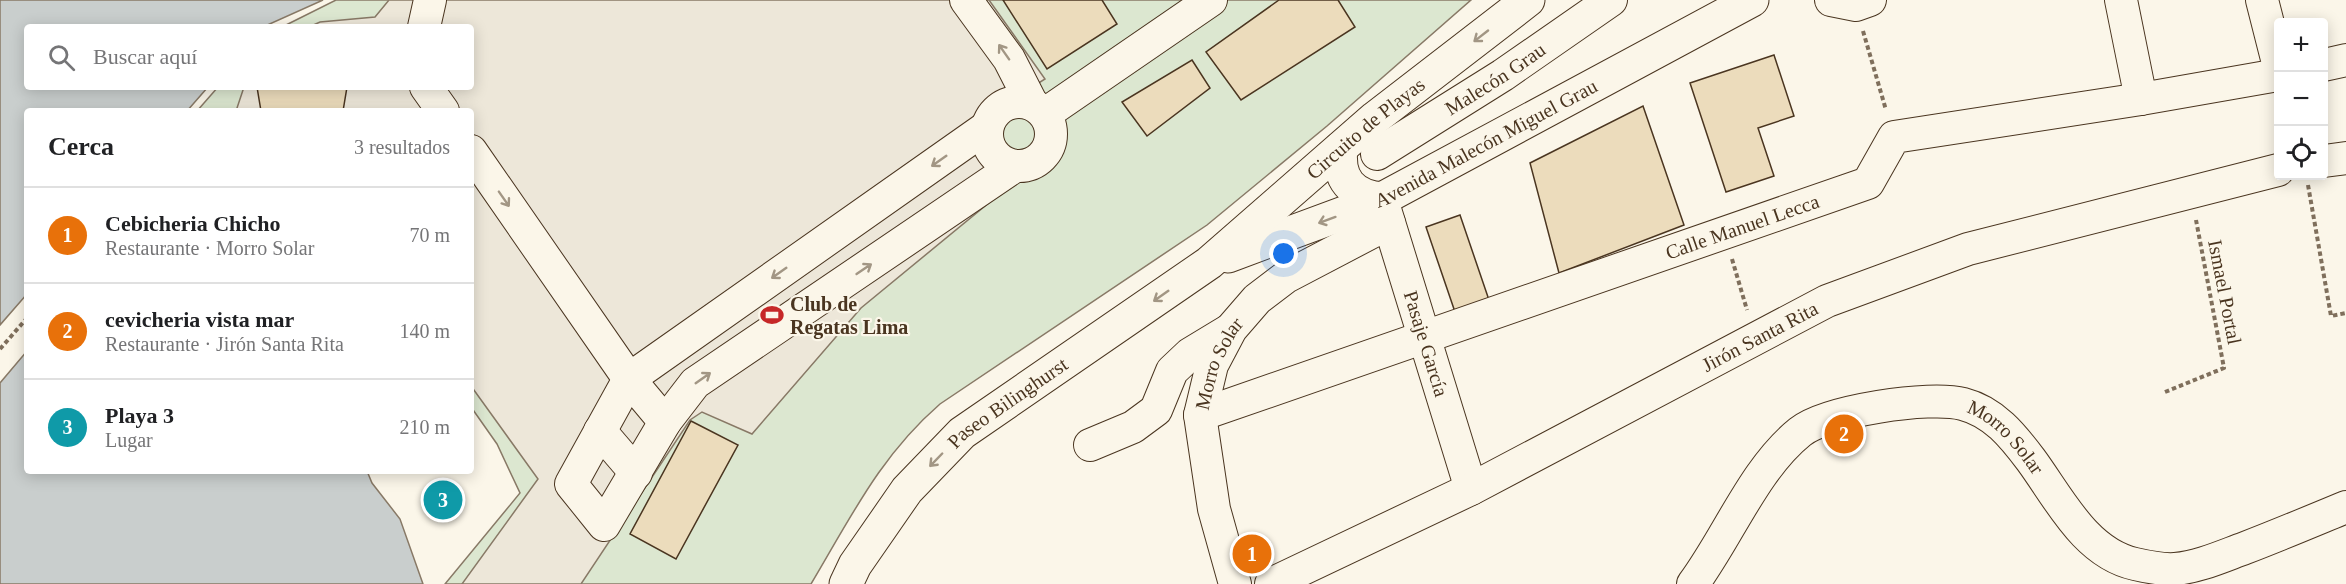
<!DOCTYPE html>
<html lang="es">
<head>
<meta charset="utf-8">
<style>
	body { margin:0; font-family:Georgia,serif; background:#f2f2f2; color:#202124 }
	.controls { position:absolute; right:18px; top:18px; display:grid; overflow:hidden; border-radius:6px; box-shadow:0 3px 15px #0003 }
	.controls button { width:54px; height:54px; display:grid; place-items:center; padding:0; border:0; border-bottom:2px solid #e0e0e0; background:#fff; color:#202124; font:30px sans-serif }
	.you { position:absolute; left:1284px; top:254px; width:21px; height:21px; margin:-15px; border:4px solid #fff; border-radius:50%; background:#1a73e8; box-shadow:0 0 0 9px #1a73e833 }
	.badge { display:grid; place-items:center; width:39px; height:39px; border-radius:50%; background:#db2777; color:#fff; font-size:20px; font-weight:700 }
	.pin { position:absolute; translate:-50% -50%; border:3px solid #fff; box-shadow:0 2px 6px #0006 }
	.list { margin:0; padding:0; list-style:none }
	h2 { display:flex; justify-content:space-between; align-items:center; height:78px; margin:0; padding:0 24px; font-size:26px }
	h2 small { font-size:20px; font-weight:400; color:#757577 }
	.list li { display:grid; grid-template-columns:39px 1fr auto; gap:18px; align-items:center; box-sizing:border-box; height:96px; padding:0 24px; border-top:2px solid #e0e0e0 }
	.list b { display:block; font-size:22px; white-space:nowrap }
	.list p { margin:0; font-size:20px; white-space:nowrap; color:#757577 }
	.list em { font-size:20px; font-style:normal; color:#757577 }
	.icon { flex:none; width:33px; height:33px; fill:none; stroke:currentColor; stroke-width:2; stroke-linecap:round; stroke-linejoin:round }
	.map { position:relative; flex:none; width:2346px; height:584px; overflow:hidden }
	.search { position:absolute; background:#fff; box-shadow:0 3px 15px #0003; left:24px; top:24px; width:450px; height:66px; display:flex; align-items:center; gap:15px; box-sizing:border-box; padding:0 21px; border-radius:6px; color:#757577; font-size:22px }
	.panel { position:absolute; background:#fff; box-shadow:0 3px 15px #0003; left:24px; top:108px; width:450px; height:366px; border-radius:6px }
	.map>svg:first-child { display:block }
	.green { fill:#dce7d0; stroke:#887966; stroke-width:1.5 }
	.parking { fill:#ede7d9; stroke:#887966; stroke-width:1.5 }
	.water { fill:#c9cecd; stroke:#887966; stroke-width:1.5 }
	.building { fill:#ecdcbc; stroke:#4a3520; stroke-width:1.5 }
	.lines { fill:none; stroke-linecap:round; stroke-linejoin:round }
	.minor-casing { stroke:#4a3520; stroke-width:34 }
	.major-casing { stroke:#4a3520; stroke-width:35 }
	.path { stroke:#7f6f5c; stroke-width:4; stroke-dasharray:4.5 3; stroke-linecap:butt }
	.minor { stroke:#fbf6e9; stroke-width:32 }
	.major { stroke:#fbf6e9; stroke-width:33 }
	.oneway { stroke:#a29684 }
	.labels { text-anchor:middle; stroke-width:4.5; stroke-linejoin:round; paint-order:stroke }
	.street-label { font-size:20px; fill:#4a3520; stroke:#fbf6e9 }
	.poi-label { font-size:20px; font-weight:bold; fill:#4a3520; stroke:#fbf6e9; text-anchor:start }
</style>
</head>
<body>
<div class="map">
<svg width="2346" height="584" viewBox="0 0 2346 584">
	<rect width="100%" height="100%" fill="#fbf6e9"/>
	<path class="green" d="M336,0h1135l-144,126 -120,99 -267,179c-60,52 -89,113 -129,180h-366l75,-91 -23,-49 -26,-37v-296h-274l21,-24h253v-60h-189z"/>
	<path class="parking" d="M389,0h600l56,79 -77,49 34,64 -141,116 -109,126 -50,-22 -12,8 -109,164h-119l76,-105 -67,-93v-275h-235l8,-24h227v-60h-162l11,-5 55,-5z"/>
	<path class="water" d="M0,0h323l-60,27h-236v60h181l-21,24h-160v183l-27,31z
		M27,351v120h340l5,12 28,36 23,65h-423v-201z"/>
	<path class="building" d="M1003,0h99l15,24 -70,45z
		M1279,0h59l17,27 -114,73 -35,-48z
		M1774,55l20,61 -36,12 16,48 -48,16 -36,-109z
		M1192,60l18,28 -63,48 -25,-34z
		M257,87h90l-4,24h-82z
		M1643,106l41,119 -125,48 -29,-110z
		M1460,215l29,85 -34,12 -29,-85z
		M691,421l47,24 -62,114 -46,-25z"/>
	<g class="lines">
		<g class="minor-casing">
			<g id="minor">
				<path d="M966,0l43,59 23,45"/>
				<path d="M1831,0l25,5 14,-5"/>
				<path d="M2121,0l20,99"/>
				<path d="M2262,0l16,63"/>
				<path d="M424,27l6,-27"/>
				<path d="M2324,65l22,-5"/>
				<path d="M426,87l17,24"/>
				<circle cx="1019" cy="134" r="32"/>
				<path d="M1045,114l166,-114"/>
				<path d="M987,127l-358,252 -58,105 33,41 61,-103 30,-39 320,-217"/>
				<path d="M471,151l158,228 36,43"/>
				<path id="s1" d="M1377,154l126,-79 108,-75"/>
				<path d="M2324,161l22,-3"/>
				<path id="s2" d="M1383,203l88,286"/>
				<path id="s3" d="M1200,415l668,-232 26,-46 247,-38 137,-24"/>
				<path d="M600,431l36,42"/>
				<path d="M1090,445l43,-18 23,-17 16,-39 18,-17 38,-23"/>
				<path id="s4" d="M1235,584l-21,-75 -14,-94 12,-50 19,-36 26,-30 29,-22 103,-54"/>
				<path id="s5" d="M1271,584l200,-95 356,-188 141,-52 310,-79"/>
				<path id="s6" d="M1693,584c35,-47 61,-115 107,-152 26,-21 130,-37 163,-28 31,8 50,32 68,56 28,38 54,93 104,104 13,3 27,6 40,5 24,-2 48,-13 70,-21 34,-13 67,-27 101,-41"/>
			</g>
		</g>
		<g class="major-casing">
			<g id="major">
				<path d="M1341,148c-4,31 11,48 41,51"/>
				<path id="s7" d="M1228,256l154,-57 370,-199"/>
				<path id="s8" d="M846,584l9,-19 52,-75 55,-57 247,-170 166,-145 153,-118"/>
			</g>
		</g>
		<path class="path" d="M1863,31l23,79
			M2308,185l23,131 15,-3
			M1732,259l15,51
			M0,349l27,-31
			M2165,392l59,-24 -28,-148"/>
		<use href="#minor" class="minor"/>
		<use href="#major" class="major"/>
	</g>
	<defs><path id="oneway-shaft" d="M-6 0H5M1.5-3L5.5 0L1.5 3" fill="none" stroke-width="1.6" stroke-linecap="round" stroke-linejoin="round" transform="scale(1.5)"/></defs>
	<g class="oneway">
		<use href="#oneway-shaft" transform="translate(1481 36) rotate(142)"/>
		<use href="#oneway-shaft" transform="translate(1004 52) rotate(-125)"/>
		<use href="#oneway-shaft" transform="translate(939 161) rotate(145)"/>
		<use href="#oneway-shaft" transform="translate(504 199) rotate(55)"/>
		<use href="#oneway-shaft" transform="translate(1327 220) rotate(160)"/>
		<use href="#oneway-shaft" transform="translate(864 269) rotate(-34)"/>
		<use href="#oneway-shaft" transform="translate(779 273) rotate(145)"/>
		<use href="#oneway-shaft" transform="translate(1161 296) rotate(145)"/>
		<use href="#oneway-shaft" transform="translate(703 378) rotate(-35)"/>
		<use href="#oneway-shaft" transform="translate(936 460) rotate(134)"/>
	</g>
	<defs>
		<g id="stadium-bare" transform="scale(1.8)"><path d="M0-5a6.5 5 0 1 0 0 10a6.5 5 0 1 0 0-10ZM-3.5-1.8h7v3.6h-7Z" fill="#c62828" stroke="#fbf6e9" stroke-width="2.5" paint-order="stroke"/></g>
	</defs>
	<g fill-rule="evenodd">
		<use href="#stadium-bare" x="772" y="315"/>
	</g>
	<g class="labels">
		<g class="street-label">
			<text dy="7" stroke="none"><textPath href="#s1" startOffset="140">Malecón Grau</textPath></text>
			<text dy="7" stroke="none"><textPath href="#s8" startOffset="698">Circuito de Playas</textPath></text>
			<text dy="7" stroke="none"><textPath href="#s7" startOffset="282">Avenida Malecón Miguel Grau</textPath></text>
			<text dy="7" stroke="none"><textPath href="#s3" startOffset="574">Calle Manuel Lecca</textPath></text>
			<text transform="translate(2225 292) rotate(79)" y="7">Ismael Portal</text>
			<text dy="7" stroke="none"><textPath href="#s5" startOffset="548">Jirón Santa Rita</textPath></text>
			<text dy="7" stroke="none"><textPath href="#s2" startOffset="147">Pasaje García</textPath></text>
			<text dy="7" stroke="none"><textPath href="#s4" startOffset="228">Morro Solar</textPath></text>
			<text dy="7" stroke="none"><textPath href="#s8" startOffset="246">Paseo Bilinghurst</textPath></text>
			<text dy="7" stroke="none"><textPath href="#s6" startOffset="410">Morro Solar</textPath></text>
		</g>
		<g class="poi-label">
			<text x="790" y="311">Club de<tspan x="790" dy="23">Regatas Lima</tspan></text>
		</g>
	</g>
</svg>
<div class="controls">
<button>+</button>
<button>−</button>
<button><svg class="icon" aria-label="locate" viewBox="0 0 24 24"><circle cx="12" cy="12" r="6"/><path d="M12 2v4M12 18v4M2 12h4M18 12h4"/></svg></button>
</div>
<div class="you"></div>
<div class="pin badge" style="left:1252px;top:554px;background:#e8710a">1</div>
<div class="pin badge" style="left:1844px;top:434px;background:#e8710a">2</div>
<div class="pin badge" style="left:443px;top:500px;background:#0f9aa8">3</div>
<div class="search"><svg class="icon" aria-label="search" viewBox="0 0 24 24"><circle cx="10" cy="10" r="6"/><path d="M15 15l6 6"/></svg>Buscar aquí</div>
<section class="panel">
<h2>Cerca<small>3 resultados</small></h2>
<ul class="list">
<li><span class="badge" style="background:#e8710a">1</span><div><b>Cebicheria Chicho</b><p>Restaurante · Morro Solar</p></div><em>70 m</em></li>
<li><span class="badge" style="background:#e8710a">2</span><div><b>cevicheria vista mar</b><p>Restaurante · Jirón Santa Rita</p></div><em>140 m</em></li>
<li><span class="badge" style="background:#0f9aa8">3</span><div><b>Playa 3</b><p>Lugar</p></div><em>210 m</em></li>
</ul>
</section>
</div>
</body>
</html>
